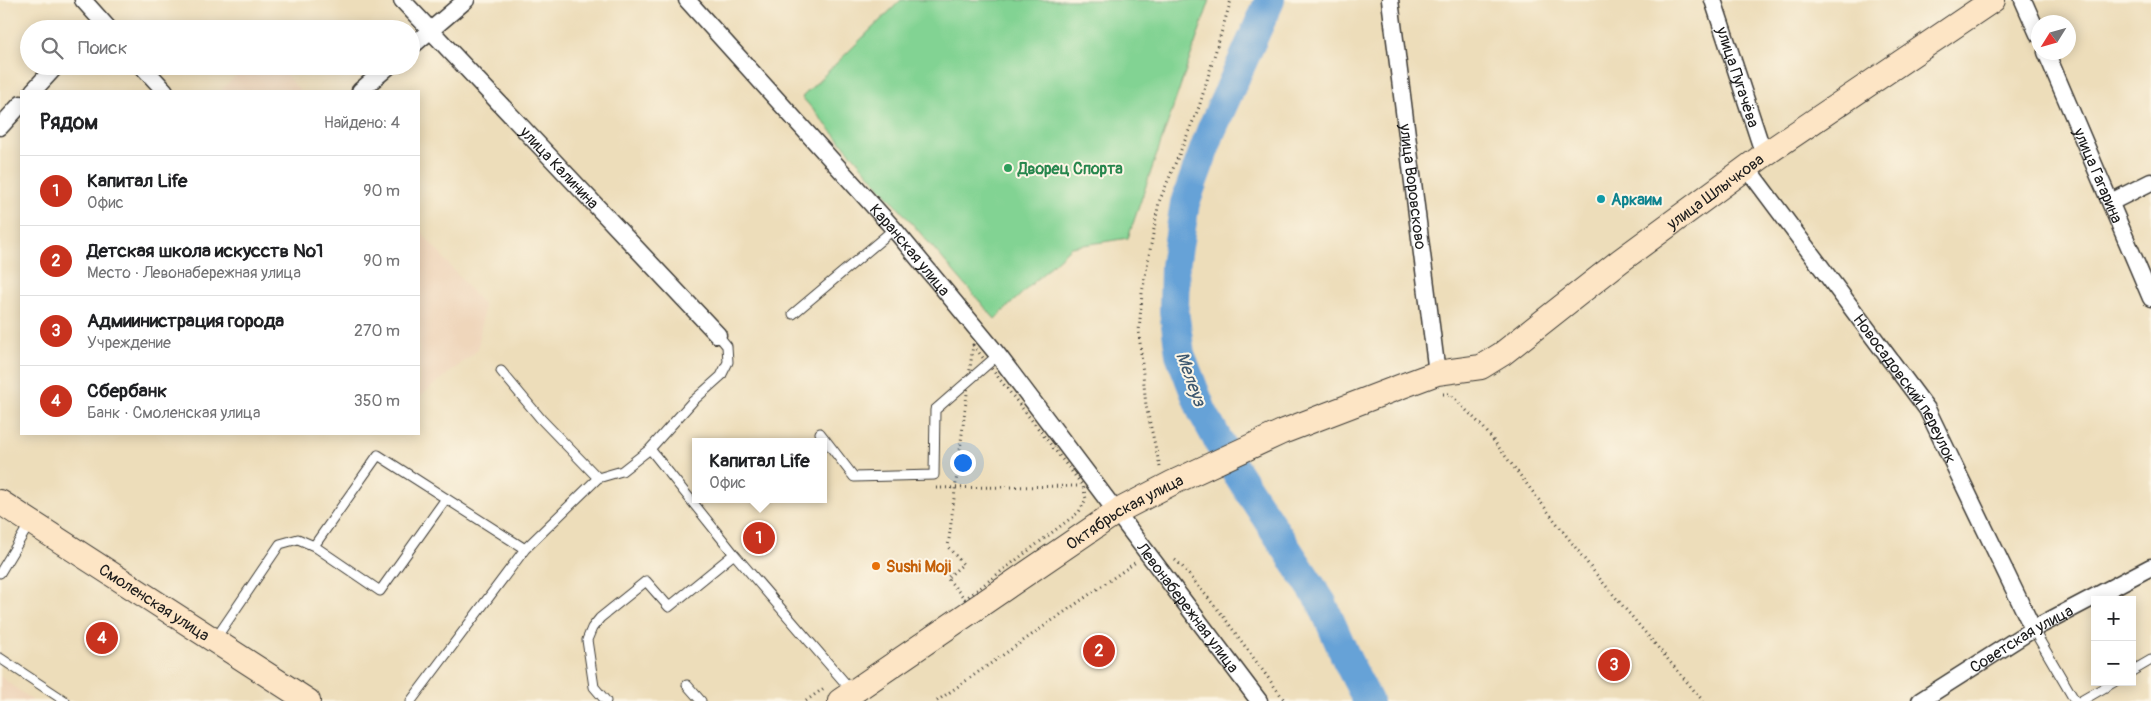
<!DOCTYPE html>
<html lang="ru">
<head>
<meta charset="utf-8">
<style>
	body { margin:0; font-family:Pangolin,sans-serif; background:#f6f6f6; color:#202124 }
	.controls { position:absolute; right:15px; bottom:15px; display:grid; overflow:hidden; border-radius:0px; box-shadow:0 2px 12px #0003 }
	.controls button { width:45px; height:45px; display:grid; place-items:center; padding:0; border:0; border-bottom:1px solid #e0e0e0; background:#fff; color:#202124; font:25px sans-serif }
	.compass { position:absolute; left:2031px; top:15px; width:45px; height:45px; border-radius:50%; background:#fff; box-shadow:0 2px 12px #0003; rotate:233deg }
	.you { position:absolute; left:962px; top:462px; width:18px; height:18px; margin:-12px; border:4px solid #fff; border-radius:50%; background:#1a73e8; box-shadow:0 0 0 8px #1a73e833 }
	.badge { display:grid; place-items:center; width:32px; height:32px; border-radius:50%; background:#c8321e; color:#fff; font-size:16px; font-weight:700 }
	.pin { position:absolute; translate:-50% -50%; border:2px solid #fff; box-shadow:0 1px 5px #0006 }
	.popup { position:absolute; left:692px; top:438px; width:135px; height:65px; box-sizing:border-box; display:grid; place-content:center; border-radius:0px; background:#fff; filter:drop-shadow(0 1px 4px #0005); font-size:16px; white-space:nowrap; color:#757577 }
	.popup b { font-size:19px; color:#202124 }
	.popup::after { content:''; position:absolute; left:50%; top:100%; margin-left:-10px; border:10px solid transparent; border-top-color:#fff }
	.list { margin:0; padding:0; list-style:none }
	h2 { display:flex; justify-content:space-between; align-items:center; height:65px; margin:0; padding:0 20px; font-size:21px }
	h2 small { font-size:16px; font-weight:400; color:#757577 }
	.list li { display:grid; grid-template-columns:32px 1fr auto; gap:15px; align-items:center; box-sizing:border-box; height:70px; padding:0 20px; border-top:1px solid #e0e0e0 }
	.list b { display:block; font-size:19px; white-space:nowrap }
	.list p { margin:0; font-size:16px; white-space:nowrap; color:#757577 }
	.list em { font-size:16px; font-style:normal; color:#757577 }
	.icon { flex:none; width:28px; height:28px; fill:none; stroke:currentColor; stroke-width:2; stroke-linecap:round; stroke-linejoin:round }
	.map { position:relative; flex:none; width:2151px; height:701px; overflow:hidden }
	.search { position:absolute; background:#fff; box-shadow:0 2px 12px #0003; left:20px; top:20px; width:400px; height:55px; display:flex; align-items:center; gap:12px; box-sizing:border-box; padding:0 18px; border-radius:28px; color:#757577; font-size:19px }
	.panel { position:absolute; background:#fff; box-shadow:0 2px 12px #0003; left:20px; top:90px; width:400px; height:345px; border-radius:0px }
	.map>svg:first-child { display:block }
	.built { fill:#efd6bb }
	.green { fill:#82d393; stroke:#4f7858 }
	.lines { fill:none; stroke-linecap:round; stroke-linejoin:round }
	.river { stroke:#66a2d7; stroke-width:30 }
	.lane-casing { stroke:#3b3934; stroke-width:11 }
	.street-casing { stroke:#3b3934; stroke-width:19 }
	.secondary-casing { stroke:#3b3934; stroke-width:26 }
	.path { stroke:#3b3934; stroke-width:3; stroke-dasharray:1 4; stroke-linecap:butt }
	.lane { stroke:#fff; stroke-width:9 }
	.street { stroke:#fff; stroke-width:16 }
	.secondary { stroke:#fde5c5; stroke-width:24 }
	.leisure-dot { fill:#2e9e5b; stroke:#fcf5e5; stroke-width:2 }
	.culture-dot { fill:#0f9aa8; stroke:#fcf5e5; stroke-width:2 }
	.food-dot { fill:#e8710a; stroke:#fcf5e5; stroke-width:2 }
	.labels { text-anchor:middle; stroke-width:4; stroke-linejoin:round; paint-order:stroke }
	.street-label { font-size:16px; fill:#1c1c1c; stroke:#fcf5e5 }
	.leisure-label { font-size:16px; font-weight:bold; fill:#27864d; stroke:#fcf5e5; text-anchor:start }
	.culture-label { font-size:16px; font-weight:bold; fill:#0d838f; stroke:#fcf5e5; text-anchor:start }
	.food-label { font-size:16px; font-weight:bold; fill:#c56008; stroke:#fcf5e5; text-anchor:start }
	.water-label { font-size:18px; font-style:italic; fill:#3d5870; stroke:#fcf5e5 }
</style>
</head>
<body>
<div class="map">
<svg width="2151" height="701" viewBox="0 0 2151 701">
	<rect width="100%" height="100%" fill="#fcf5e5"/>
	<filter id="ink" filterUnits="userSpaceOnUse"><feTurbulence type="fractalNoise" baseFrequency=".02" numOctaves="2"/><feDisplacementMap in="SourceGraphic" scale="10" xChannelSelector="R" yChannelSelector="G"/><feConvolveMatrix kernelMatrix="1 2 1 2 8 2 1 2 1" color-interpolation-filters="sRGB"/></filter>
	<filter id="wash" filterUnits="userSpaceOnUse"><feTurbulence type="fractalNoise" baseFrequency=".0096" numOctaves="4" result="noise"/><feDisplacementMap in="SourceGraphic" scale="20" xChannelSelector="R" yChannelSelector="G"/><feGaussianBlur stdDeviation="1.12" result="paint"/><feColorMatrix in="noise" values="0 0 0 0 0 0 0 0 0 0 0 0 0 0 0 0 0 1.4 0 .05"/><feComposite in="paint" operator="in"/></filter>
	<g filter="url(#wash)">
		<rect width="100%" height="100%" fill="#edddba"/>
		<path class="built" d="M246,66h32l22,25h-80z
			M419,229l65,77 -6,44 -59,47z
			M0,676l33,25h-33z"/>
		<path class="green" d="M901,0h309l-82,238 -57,9 -76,72 -193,-222z"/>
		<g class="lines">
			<path class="river" d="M1270,0l-59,131 -26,72 -10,63 -1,45 6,43 22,57 28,51 92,141 25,57 21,41"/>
		</g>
	</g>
	<g filter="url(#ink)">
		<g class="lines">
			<g class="lane-casing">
				<path id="lane" d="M793,314l101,-85
					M501,371l40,48 57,59 24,-7 28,-22 84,105 118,137
					M820,433l34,44 80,-2 1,-65 63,-55
					M650,449l43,-48 28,-25 7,-14 -1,-16 -9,-11
					M314,546l64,-91 147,94 -114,152
					M525,549l73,-71
					M0,573l30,-50
					M2033,629l42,72
					M214,641l66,-97 18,-5 16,7 66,45 65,-91
					M0,658l65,43
					M2132,671l19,-11
					M687,685l14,16
					M606,701l-12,-14 -7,-47 5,-12 8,-10 46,-37 23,26 65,-53
					M2081,701l33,-19"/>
			</g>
			<g class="street-casing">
				<g id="street">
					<path d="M83,0l26,29"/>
					<path id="s1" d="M402,0l316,335"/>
					<path id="s2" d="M687,0l207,229 104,126 261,346"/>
					<path id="s3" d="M1390,0l47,373"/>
					<path id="s4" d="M1713,0l51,155"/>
					<path d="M2023,0l15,34"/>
					<path d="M411,47l55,-47"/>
					<path id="s5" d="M2046,52l105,246"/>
					<path d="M142,66l23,25"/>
					<path d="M33,91l23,-25"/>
					<path d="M360,91l29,-25"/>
					<path d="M0,127l21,-23"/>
					<path id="s6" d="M1747,168l180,241 106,220"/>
					<path d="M2111,202l40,-20"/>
					<path id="s7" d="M1920,701l113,-72 118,-62"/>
				</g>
			</g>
			<g class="secondary-casing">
				<g id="secondary">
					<path id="s8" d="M0,502l308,199"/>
					<path id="s9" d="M840,701l278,-190 54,-28 110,-51 120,-46 35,-13 44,-6 21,-13 118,-93 144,-106 229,-155"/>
				</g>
			</g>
			<path class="path" d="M973,345l110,141 3,13 -7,13 -114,87 -18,-21 16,-14 -15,-17z
				M1443,394h7l33,33 112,146 108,128
				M1160,467l-14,-61 -7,-74 3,-39 17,-91 40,-95 32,-107
				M936,488l141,-2
				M1175,560l6,5 42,51 62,85
				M806,701l18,-13
				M937,701l199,-139"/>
			<use href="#lane" class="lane"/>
			<use href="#street" class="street"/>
			<use href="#secondary" class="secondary"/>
		</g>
	</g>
	<circle class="leisure-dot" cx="1008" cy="168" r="5"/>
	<circle class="culture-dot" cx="1601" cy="199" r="5"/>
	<circle class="food-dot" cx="876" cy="566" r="5"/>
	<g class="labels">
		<g class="street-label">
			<text dy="6" stroke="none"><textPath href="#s4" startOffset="81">улица Пугачёва</textPath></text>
			<text dy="6" stroke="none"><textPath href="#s1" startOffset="230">улица Калинина</textPath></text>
			<text dy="6" stroke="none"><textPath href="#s5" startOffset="134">улица Гагарина</textPath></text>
			<text dy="6" stroke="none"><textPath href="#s3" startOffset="188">улица Воровсково</textPath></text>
			<text dy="6" stroke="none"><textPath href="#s9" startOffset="1022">улица Шлычкова</textPath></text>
			<text dy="6" stroke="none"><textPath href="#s2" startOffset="335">Каранская улица</textPath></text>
			<text dy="6" stroke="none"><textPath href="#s6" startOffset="272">Новосадовский переулок</textPath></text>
			<text dy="6" stroke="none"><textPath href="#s9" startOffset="342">Октябрьская улица</textPath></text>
			<text dy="6" stroke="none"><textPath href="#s8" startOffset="184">Смоленская улица</textPath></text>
			<text dy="6" stroke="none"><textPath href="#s2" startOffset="788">Левонабережная улица</textPath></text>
			<text dy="6" stroke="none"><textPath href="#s7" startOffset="119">Советская улица</textPath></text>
		</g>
		<g class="leisure-label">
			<text x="1018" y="174">Дворец Спорта</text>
		</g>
		<g class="culture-label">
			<text x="1611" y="205">Аркаим</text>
		</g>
		<g class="food-label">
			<text x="886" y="572">Sushi Moji</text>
		</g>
		<g class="water-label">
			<text transform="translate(1191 379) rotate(70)" y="6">Мелеуз</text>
		</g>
	</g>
</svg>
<div class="controls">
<button>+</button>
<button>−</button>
</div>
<svg class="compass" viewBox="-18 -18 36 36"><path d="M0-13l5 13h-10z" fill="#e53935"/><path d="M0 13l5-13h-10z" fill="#757577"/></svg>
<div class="you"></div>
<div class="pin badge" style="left:759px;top:538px">1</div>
<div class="popup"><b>Капитал Life</b>Офис</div>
<div class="pin badge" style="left:1099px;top:651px">2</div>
<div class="pin badge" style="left:1614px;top:665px">3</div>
<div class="pin badge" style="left:102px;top:638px">4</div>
<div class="search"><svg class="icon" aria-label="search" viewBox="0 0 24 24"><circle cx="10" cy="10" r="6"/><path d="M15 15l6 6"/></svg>Поиск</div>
<section class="panel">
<h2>Рядом<small>Найдено: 4</small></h2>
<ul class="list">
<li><span class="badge">1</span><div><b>Капитал Life</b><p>Офис</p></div><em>90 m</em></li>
<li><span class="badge">2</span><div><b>Детская школа искусств №1</b><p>Место · Левонабережная улица</p></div><em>90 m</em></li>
<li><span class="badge">3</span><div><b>Адмиинистрация города</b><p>Учреждение</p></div><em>270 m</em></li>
<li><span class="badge">4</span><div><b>Сбербанк</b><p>Банк · Смоленская улица</p></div><em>350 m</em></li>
</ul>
</section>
</div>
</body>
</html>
